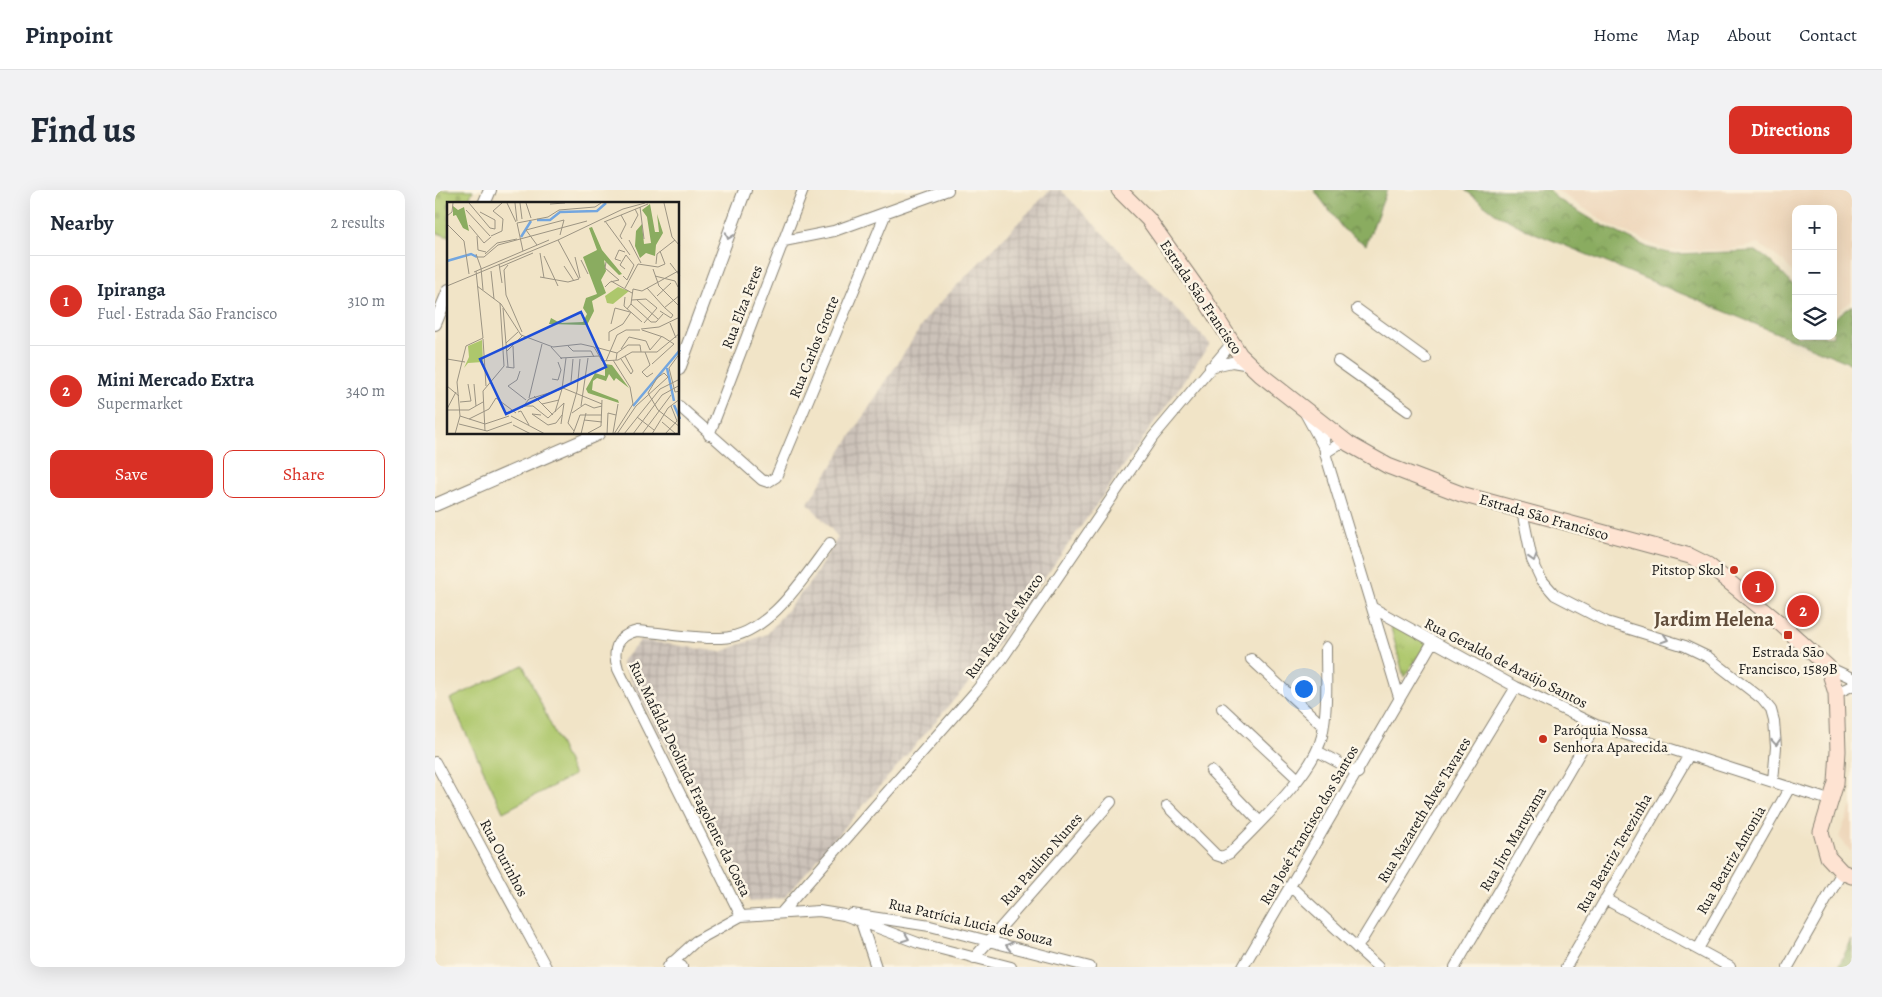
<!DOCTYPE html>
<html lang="en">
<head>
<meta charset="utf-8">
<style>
	body { margin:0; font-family:Alegreya,serif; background:#f2f2f3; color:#1f2937 }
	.controls { position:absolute; right:15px; top:15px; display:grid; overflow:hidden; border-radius:10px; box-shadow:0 5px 20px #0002 }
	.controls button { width:45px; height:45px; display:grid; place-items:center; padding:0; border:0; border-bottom:1px solid #e0e1e3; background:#fff; color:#1f2937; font:25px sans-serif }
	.you { position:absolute; left:868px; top:498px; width:18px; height:18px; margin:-12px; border:4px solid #fff; border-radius:50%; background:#1a73e8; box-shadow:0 0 0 8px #1a73e833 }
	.badge { display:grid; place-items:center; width:32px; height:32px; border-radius:50%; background:#d93025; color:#fff; font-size:16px; font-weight:700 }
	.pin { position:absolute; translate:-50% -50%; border:2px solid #fff; box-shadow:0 1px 5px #0006 }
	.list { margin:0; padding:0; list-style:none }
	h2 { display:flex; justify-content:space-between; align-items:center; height:65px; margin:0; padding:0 20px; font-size:21px }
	h2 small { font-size:16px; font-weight:400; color:#747a83 }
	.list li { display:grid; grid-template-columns:32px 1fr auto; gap:15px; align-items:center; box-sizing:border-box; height:90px; padding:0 20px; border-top:1px solid #e0e1e3 }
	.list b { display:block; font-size:19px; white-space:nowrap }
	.list p { margin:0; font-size:16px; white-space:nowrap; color:#747a83 }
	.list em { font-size:16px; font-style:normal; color:#747a83 }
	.actions { display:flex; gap:10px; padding:15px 20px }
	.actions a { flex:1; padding:11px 0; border:1px solid #d93025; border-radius:10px; text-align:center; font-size:18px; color:#d93025 }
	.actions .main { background:#d93025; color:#fff }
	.icon { flex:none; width:28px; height:28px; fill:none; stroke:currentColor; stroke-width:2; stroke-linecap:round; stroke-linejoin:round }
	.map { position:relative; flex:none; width:1417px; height:777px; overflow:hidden; border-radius:10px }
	header { display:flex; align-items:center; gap:30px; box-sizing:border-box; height:70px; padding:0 25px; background:#fff; border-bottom:1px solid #e0e1e3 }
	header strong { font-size:24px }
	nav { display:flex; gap:28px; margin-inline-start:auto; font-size:18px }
	.intro { display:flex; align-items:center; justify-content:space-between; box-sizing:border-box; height:120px; padding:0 30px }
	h1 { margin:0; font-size:35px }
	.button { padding:12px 22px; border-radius:10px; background:#d93025; color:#fff; font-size:18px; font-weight:700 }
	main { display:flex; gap:30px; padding:0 30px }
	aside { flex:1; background:#fff; border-radius:10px; box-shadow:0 5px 20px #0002 }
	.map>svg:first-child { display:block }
	.built { fill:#eed7bb }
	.industrial { fill:url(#industrial-grid) }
	.forest { fill:url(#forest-crowns); stroke:#53643e }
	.cemetery { fill:url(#cemetery-stones); stroke:#647244 }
	.park { fill:url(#park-tufts); stroke:#647244 }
	.pitch { fill:#adc76c; stroke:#647244 }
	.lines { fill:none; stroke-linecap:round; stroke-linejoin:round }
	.minor-casing { stroke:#868072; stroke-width:12 }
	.tertiary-casing { stroke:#868072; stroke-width:14 }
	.secondary-casing { stroke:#868072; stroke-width:17 }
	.minor { stroke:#fff; stroke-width:10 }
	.tertiary { stroke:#fff; stroke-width:12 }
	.secondary { stroke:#fee3d2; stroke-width:15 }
	.oneway { stroke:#999 }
	.poi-dot { fill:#c8321e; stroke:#fcf5e5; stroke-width:2 }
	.labels { text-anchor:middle; stroke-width:5; stroke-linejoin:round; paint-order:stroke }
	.street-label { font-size:15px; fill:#1c1c1c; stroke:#fcf5e5 }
	.poi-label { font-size:15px; fill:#1c1c1c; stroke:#fcf5e5; text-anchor:end }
	.district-label { font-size:20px; font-weight:bold; fill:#604c3a; stroke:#fcf5e5 }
	.inset-river { fill:none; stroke:#73a6df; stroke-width:2.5 }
	.inset-road { fill:none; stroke:#9c9483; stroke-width:1 }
	.view { fill:#1d4ed8; fill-opacity:0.15; stroke:#1d4ed8; stroke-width:2.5 }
	.inset-edge { fill:none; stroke:#1c1c1c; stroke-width:2.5 }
</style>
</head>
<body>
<header>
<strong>Pinpoint</strong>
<nav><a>Home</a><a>Map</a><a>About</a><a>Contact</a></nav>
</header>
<div class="intro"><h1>Find us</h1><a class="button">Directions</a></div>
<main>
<aside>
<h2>Nearby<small>2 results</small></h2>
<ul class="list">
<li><span class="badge">1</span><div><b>Ipiranga</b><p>Fuel · Estrada São Francisco</p></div><em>310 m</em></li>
<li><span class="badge">2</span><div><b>Mini Mercado Extra</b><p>Supermarket</p></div><em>340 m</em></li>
</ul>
<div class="actions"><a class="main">Save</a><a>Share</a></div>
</aside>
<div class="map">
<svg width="1417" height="777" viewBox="0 0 1417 777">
	<defs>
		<pattern id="industrial-grid" width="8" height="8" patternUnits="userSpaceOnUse" patternTransform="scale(1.25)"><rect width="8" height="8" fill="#ccc2b9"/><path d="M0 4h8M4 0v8" fill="none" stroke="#afa69e"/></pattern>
		<pattern id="forest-crowns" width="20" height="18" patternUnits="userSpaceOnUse" patternTransform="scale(1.25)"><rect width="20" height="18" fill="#8aac60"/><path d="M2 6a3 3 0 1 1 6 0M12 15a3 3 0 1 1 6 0" fill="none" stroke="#708b4e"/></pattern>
		<pattern id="cemetery-stones" width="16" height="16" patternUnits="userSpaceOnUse" patternTransform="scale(1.25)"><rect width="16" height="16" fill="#adc76c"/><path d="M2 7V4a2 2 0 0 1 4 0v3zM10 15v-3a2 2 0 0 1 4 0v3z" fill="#94aa5d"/></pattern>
		<pattern id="park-tufts" width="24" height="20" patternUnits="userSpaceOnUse" patternTransform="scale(1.25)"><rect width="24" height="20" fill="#adc76c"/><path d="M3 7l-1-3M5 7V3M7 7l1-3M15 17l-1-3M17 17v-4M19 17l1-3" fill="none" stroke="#94aa5d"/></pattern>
	</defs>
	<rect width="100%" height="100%" fill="#fcf5e5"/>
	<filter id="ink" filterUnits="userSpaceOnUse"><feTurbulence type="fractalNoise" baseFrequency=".02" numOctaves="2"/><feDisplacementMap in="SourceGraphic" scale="10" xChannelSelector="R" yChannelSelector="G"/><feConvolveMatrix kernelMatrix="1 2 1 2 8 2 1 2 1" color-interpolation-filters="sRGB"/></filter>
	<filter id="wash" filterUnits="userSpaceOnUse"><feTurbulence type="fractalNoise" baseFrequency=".0096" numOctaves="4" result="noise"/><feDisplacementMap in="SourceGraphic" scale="20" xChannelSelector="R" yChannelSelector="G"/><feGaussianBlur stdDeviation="1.12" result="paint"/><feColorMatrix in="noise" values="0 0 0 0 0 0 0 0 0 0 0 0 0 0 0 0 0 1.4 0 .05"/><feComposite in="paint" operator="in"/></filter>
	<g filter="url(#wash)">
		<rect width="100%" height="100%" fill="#f1e4c7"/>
		<path class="built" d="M1121,0h296v110l-19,15v-106h-37v68l-11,-14 -26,-19 -30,6h-63l-56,-25z
			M1417,614v49l-13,-16z"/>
		<path class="industrial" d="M615,0h11l149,154 -232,328 -194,226 -34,4 -129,-240 20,-22 80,12 46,-18 45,-54 26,-43 -30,-34 121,-189z"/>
		<path class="forest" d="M879,0h73l-21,55 -23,-16z
			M1030,0h85l6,8 42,25 51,25 24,6 83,-3 13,9 27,28v48h37v-17l19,-14v59l-327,-135 -30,-16z
			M1417,749v28h-14z"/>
		<path class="cemetery" d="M0,0h38l-6,14h-18v33l-14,-5z"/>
		<path class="park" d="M955,434l37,19 -23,34z"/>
		<path class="pitch" d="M88,475l51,110 -71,37 -53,-113z"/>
	</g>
	<g filter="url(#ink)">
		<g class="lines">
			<g class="minor-casing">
				<path id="minor" d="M349,51l50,-10 114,-41
					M922,119l69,50
					M903,171l70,50
					M775,177l22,-5 18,3
					M244,216l83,74 6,2 8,-5 110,-264
					M870,223l18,33
					M893,239l-4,10 1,14 74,244
					M274,245l94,-245
					M890,263l14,-9h10
					M1087,321l10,49 9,19 14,16 52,27 78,24 23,11 54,42 9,11 3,11 2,26 -3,34
					M938,418l143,79 80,38 233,75
					M816,469l72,67
					M1393,477l24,11
					M1401,503l16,-7
					M787,518l76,71
					M882,561l41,22
					M0,572l111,205
					M776,581l49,51
					M732,616l49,49 6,2 8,-4c27,-28 84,-80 92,-117 6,-29 4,-59 4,-89
					M855,696l88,81
					M1170,709l125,68
					M347,722l193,-220 27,-33 151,-222 79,-94
					M417,724l78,12 160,41
					M306,726l-123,-247c-6,-19 -2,-33 19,-38 28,2 57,8 84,7 47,-1 84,-62 109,-95
					M424,726l17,51
					M922,758l159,-261
					M1263,759l92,-162
					M539,768l137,-156
					M237,773l24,-22 45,-25 78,-5 25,4 74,28 93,24
					M808,777l189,-324
					M1020,777l141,-242
					M1131,777l123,-212
					M1353,777l54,-95"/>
			</g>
			<g class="tertiary-casing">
				<path id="tertiary" d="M49,14l6,-14
					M0,134l14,-34
					M244,179l66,-179
					M0,315l163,-71
					M234,777l3,-4 9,4"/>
			</g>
			<g class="secondary-casing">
				<path id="secondary" d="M684,0l29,29 56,79 36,57 21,20 88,69 39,22 73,28 229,62 18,9 74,60 46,42 8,26 2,58 -2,32 -15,49 7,25 14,15 10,4"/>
			</g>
			<use href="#minor" class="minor"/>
			<use href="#tertiary" class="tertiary"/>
			<use href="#secondary" class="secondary"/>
		</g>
		<defs><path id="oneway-chevron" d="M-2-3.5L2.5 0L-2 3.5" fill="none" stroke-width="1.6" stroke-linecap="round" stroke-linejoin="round" transform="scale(1.25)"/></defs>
		<g class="oneway">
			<use href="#oneway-chevron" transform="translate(294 46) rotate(110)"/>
			<use href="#oneway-chevron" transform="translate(1098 368) rotate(73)"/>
			<use href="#oneway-chevron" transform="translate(1230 449) rotate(18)"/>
			<use href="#oneway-chevron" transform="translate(1341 552) rotate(86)"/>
			<use href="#oneway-chevron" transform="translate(471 748) rotate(21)"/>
			<use href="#oneway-chevron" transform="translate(574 756) rotate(-166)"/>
		</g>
	</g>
	<g class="poi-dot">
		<circle cx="1299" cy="380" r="5"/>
		<rect x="1348" y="440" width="10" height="10" rx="2.5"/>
		<circle cx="1108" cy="549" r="5"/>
	</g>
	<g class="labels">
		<g class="street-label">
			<text transform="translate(766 107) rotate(56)" y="5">Estrada São Francisco</text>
			<text transform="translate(307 117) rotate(-69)" y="5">Rua Elza Feres</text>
			<text transform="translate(379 157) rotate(-68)" y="5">Rua Carlos Grotte</text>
			<text transform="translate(1109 327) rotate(16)" y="5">Estrada São Francisco</text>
			<text transform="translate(569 436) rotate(-55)" y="5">Rua Rafael de Marco</text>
			<text transform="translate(1071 473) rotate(27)" y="5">Rua Geraldo de Araújo Santos</text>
			<text transform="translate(255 589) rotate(64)" y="5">Rua Mafalda Deolinda Fragolente da Costa</text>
			<text transform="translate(989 620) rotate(-59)" y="5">Rua Nazareth Alves Tavares</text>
			<text transform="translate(874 635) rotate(-60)" y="5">Rua José Francisco dos Santos</text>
			<text transform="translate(1078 649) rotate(-60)" y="5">Rua Jiro Maruyama</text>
			<text transform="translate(1179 663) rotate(-60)" y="5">Rua Beatriz Terezinha</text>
			<text transform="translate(69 668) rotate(62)" y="5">Rua Ourinhos</text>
			<text transform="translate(606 669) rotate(-49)" y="5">Rua Paulino Nunes</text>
			<text transform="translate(1296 670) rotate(-60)" y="5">Rua Beatriz Antonia</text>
			<text transform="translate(536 732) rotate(13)" y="5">Rua Patrícia Lucia de Souza</text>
		</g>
		<g class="poi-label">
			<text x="1289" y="385">Pitstop Skol</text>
			<text x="1353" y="467" text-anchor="middle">Estrada São<tspan x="1353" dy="17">Francisco, 1589B</tspan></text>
			<text x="1118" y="545" text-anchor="start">Paróquia Nossa<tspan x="1118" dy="17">Senhora Aparecida</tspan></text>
		</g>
		<g class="district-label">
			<text x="1279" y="436">Jardim Helena</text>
		</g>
	</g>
	<g transform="translate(12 12)">
		<rect width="232" height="232" fill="#f1e4c7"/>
		<path d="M203,2l5,28h4l-2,-18 6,19 -7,12 -1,11 -9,-3 -6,5 -5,-12 1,-15 6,-7 2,20 7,-1 -4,-26 -5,-7zM6,4l5,4 6,-3 5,24 -6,-3 -7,-13 -3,1zM145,25l10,23 20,24 -3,1 -15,-15 2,11 -5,9 5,13 -14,8 2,10 -7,14 -38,-1 2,-6 9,5 23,-1 4,-8 -4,-6 3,-10 11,-4 -14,-37 14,-7 -8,-22zM158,162l7,1 17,23 -13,-10 -2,3 -5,-7 -3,7 -9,-3 -4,3 -1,9 26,10 1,3 -31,-10 -2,-4 9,-16 10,3z" fill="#8aac60"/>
		<path d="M35,138l1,22 -15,1 -4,5 5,-11 -1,-11z" fill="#adc76c"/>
		<path d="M171,85l11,4 -16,13 -6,-1 -2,-7z" fill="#adc76c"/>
		<path class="inset-river" d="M90,18h13l10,-8 37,-1 9,-8M74,35l10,-16M0,59l24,-7 6,3M220,166l7,33M227,203l6,14M186,204l47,-56"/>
		<path class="inset-road" d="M22,1l21,25 5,1v-9l-15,-8M60,1l9,19M68,1l2,18M73,1l2,16M79,1l5,15M217,1l8,34 8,9M103,2l15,-1M193,5l4,32M19,8l24,26M174,13l5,9 -6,12 2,3M0,14l5,-4 1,-9M158,19l25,34M157,20l44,-18M70,21l31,-6 11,-7 36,-3 6,-4M70,21l6,28M0,22l17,17 5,33M22,23l15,18 7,-6M184,26l7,-13 -3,-6M30,34l1,14 8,2M44,34l11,-5 1,-12 -10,-8 9,-8M111,38l21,39M182,38l12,23M90,43l-11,-15 38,-10 -4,15M93,51l4,25M29,52l5,14 2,22M38,52l12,-11 20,-4M97,54l14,30M30,55h7l14,-12 89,-24M128,55l5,21M134,58l7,14M174,59l-6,-2 4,-9 6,2M159,60l-1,6 14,12M223,61l10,13M52,62l3,19M209,62l1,-10 18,-14M61,63l-4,5 2,25 16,37M117,64l10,15M53,65l33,-14M206,67l6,17 21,21M44,69l3,28M27,70l75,-32M176,74l4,4 7,-15 -8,-10 -6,10 5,4M208,74l20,5 3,6M93,75l28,5 11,-3M164,79l21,12M0,84l111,-46 65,-31 22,-6M30,84l24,18 20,31 32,12 28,-3 13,3 8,14 16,-1 14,-8h25l23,-19M158,85l5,-5 9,-2M178,86l13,-24 20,3 7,-3 -5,-13M200,86l17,19M210,94l14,-13M178,95l-1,9 18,16M185,98l14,-1 11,9 -13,15M190,98l21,19M184,102l20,18h5l7,-8M56,106l5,59M217,106l16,-13M180,107l4,-5 2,-15 9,2 38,-21M213,109l11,7 2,-3 -8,-7M223,121l6,15M164,122l4,-16 15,4M194,127l18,-2 21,-10M195,128l21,7 11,7 -22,20M36,137l3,47M162,139v-9l14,-8 8,-12M59,141l12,-11M121,144l5,5h18l3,6M104,145l11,12M148,145l22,6M174,147l8,-12 17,4 4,9 12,-14M60,149l16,-16M198,150l5,13 -8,7 5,5 6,-4M233,151l-11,15 6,24 5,-1M113,156l39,-2M0,157l18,3M174,157l10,15 2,-3 -8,-15M166,158l17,27 3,17 -19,30M169,158l1,-7 11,-8h12l1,7M159,159l11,-26 9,-5h14M59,165l8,1 -1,-22M73,169l-3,9 -9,6 18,14M221,175l-4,-4 -7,5 -9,15 10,17 22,17M105,177l6,1 3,-10 -3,-8M124,180l2,-23M27,182l2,22M0,184l12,10M116,186l39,16M87,194l19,19M82,196l13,-54M13,200l11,-1 -3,-17M95,202l17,-4M76,204h10l15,12 16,-15 -3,21M134,204l7,-48M75,206l7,-9 33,-10 4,-31M0,207l9,-17M0,208h22l14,-8M71,210l3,-1 8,14M108,210l7,-23M125,211l13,-9 9,4 8,-2M94,213l-9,-1 16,11 8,-2 6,-8M13,214l25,8 24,-8M64,214l34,18M190,215l17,13M22,217l20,-10 7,-11 20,15M137,218l18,2M215,220l14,12M12,222l28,7 25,-9M66,223l18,9M38,229l-2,-40 21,-25 -4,-63M127,229l-6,-8 9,-32 3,-32M141,231l13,-7 1,-26M166,231l5,-29M8,232l5,-18 -3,-34 9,-36 17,-8 -7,-67M126,232l7,-19h22M134,232l5,-21M160,232l1,-21 8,2M170,232l19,-28 32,-29M177,232l36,-45 20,-10M186,232l29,-39 18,-10M195,232l29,-39M205,232l16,-26 12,-9M218,232l12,-13 -6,-15"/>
		<path class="view" d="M134,110l25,55 -100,47 -26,-55z"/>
		<rect width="232" height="232" class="inset-edge"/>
	</g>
</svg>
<div class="controls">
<button>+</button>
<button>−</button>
<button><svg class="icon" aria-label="layers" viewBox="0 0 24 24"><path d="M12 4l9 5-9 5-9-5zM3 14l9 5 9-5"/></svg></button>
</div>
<div class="you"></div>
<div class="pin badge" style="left:1323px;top:397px">1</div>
<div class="pin badge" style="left:1368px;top:421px">2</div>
</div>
</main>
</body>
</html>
